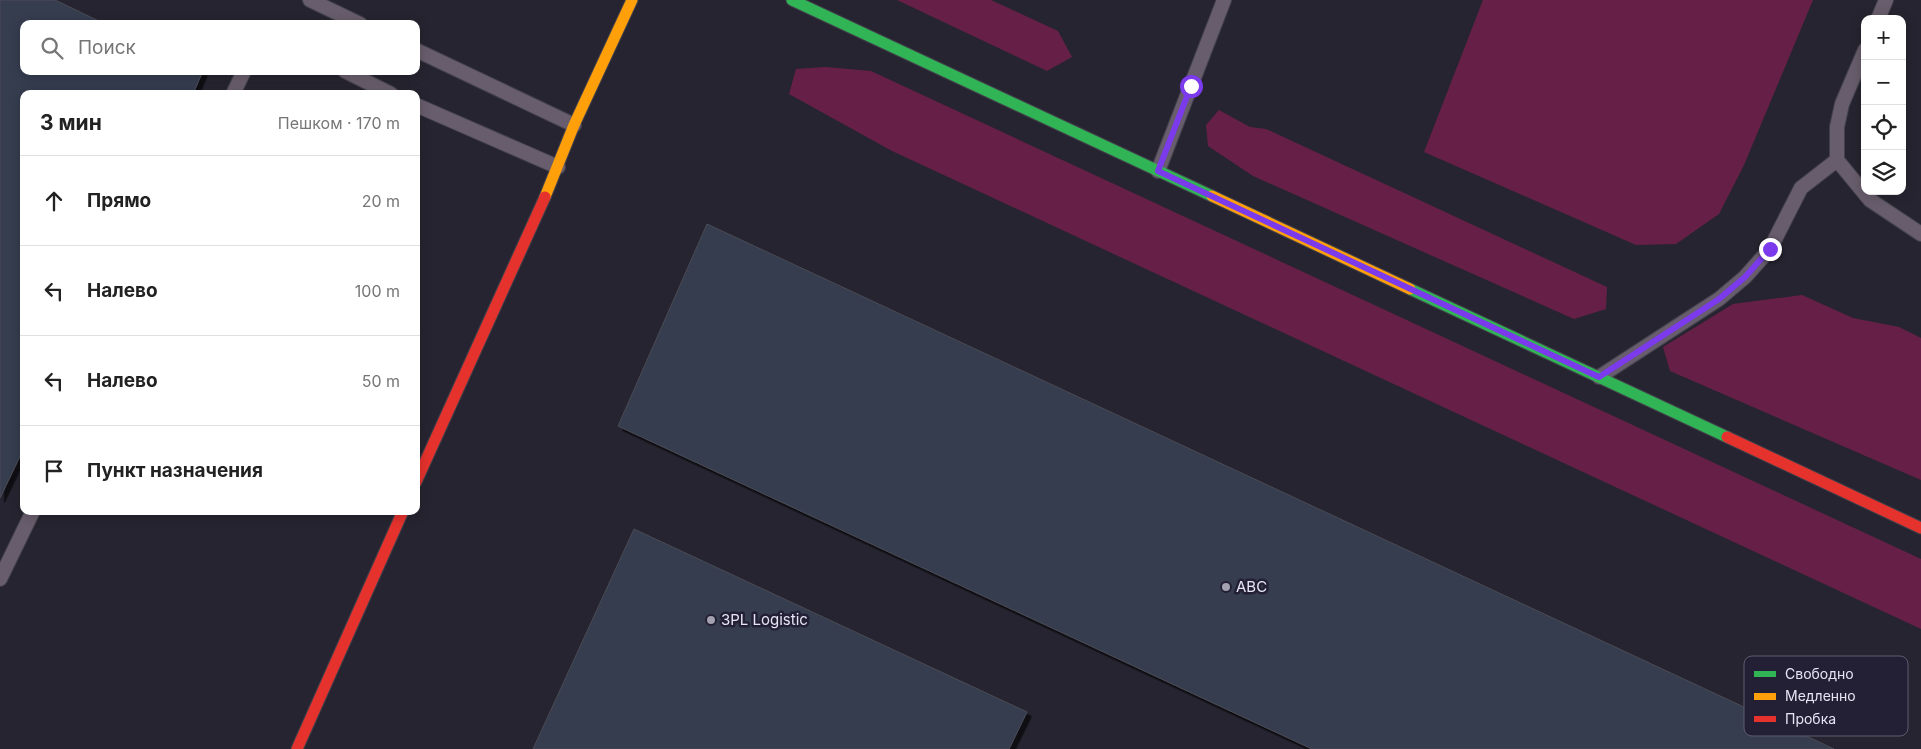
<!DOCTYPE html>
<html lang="ru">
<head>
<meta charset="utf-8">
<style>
	body { margin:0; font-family:Inter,sans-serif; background:#f2f2f2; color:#222 }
	.controls { position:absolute; right:15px; top:15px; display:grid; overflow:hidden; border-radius:10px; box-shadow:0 2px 12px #0003 }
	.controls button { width:45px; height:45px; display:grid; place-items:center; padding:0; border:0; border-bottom:1px solid #e0e0e0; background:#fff; color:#222; font:25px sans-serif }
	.stop { position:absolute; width:15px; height:15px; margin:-11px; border:4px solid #7c3aed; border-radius:50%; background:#fff }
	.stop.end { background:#7c3aed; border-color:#fff; box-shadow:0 1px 5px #0008 }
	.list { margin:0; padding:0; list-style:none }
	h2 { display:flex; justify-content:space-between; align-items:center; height:65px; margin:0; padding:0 20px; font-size:21px }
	h2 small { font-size:16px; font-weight:400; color:#767676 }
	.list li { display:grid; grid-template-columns:32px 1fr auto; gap:15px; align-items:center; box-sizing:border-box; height:90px; padding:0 20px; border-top:1px solid #e0e0e0 }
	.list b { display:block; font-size:19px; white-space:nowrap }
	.list em { font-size:16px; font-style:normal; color:#767676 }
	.icon { flex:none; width:28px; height:28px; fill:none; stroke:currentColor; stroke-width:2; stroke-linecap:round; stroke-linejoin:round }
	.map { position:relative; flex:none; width:1921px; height:749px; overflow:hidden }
	.search { position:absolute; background:#fff; box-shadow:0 2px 12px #0003; left:20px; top:20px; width:400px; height:55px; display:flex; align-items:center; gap:12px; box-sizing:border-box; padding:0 18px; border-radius:10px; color:#767676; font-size:19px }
	.panel { position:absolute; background:#fff; box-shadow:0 2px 12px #0003; left:20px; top:90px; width:400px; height:425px; border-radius:10px }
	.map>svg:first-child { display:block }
	.green { fill:#662048 }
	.building { fill:#353c4f; stroke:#4a4b55; filter:url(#shadow) }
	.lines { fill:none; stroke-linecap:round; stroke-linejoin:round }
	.lane-casing { stroke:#42404b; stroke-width:16 }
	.fast-casing { stroke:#42404b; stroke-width:13 }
	.slow-casing { stroke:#42404b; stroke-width:13 }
	.jam-casing { stroke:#42404b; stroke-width:13 }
	.lane { stroke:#685d6c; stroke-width:14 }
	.fast { stroke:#30b455; stroke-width:11 }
	.slow { stroke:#ff9f0a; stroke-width:11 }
	.jam { stroke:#e5322d; stroke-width:11 }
	.route { stroke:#7c3aed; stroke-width:6 }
	.poi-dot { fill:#a3a1af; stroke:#231f35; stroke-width:2 }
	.labels { text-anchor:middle; stroke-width:5; stroke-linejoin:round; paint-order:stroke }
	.poi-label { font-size:15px; fill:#e7e5f4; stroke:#231f35; text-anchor:start }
	.key { fill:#231f35; stroke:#5e5a6e; stroke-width:1 }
	.key-label { font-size:14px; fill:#e7e5f4 }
</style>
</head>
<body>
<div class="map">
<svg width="1921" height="749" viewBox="0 0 1921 749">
	<defs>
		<filter id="shadow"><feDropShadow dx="4.5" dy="4.5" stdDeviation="0" flood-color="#0009"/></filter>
	</defs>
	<rect width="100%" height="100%" fill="#262430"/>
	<path class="green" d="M897,0h94l67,31 14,26 -25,14z
		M1483,0h330l-69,165 -25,49 -43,30 -40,1 -212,-93z
		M826,67l45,4 1050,488v70l-1029,-478 -103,-57 7,-25z
		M1219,110l31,17 16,2 341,158 -1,22 -32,10 -321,-143 -45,-30 -2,-21z
		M1802,295l51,23 46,9 22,11v142l-251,-109 -7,-24 70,-43z"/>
	<path class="building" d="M0,0h55l50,24h-81v47h179l-10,23h-169v354l-24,50z
		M707,224l1127,525h-522l-694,-323z
		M634,529l393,183 -18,37h-476z"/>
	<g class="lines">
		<g class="lane-casing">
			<path id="lane" d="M310,0l50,24
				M1878,19l8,-19
				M416,50l158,75
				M1865,50l-23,54 -5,23v33l33,40 51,34
				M345,71l46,23
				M233,94l11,-23
				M416,105l142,62
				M1158,171l66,-171
				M1599,377l120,-78 26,-22 25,-28 31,-61 36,-28
				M0,579l33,-68"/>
		</g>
		<g class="fast-casing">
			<path id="fast" d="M792,0l420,196
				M1410,289l317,148"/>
		</g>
		<g class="slow-casing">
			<path id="slow" d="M1212,196l198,93
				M545,197l29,-72 58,-125"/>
		</g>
		<g class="jam-casing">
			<path id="jam" d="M1727,437l194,91
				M416,482l129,-285
				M297,749l106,-238"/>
		</g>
		<use href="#lane" class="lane"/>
		<use href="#fast" class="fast"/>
		<use href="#slow" class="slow"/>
		<use href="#jam" class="jam"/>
	</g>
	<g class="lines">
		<path class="route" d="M1191,86l-33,85 441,206 120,-78 26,-22 25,-28"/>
	</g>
	<g class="poi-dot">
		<circle cx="1226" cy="587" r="5"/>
		<circle cx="711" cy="620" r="5"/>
	</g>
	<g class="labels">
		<g class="poi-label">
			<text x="1236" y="592">ABC</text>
			<text x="721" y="625">3PL Logistic</text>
		</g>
	</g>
	<rect x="1744" y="656" width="164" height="80" rx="8" class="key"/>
	<rect x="1754" y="671" width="22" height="6" fill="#30b455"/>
	<rect x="1754" y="693" width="22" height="7" fill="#ff9f0a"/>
	<rect x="1754" y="716" width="22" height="6" fill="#e5322d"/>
	<g class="key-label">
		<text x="1785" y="679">Свободно</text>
		<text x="1785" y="701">Медленно</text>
		<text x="1785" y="724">Пробка</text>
	</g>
</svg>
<div class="controls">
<button>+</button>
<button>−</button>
<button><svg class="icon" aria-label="locate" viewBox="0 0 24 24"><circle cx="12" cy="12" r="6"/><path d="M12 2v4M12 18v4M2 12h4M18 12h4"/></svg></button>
<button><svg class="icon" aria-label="layers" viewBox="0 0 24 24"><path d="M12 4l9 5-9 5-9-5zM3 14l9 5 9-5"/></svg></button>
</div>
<div class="stop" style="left:1191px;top:86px"></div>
<div class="stop end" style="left:1770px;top:249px"></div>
<div class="search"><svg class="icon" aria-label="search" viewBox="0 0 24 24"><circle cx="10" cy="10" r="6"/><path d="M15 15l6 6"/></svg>Поиск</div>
<section class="panel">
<h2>3 мин<small>Пешком · 170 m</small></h2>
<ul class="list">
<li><svg class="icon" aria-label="ahead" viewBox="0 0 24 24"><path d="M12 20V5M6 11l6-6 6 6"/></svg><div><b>Прямо</b></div><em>20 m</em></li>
<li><svg class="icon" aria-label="left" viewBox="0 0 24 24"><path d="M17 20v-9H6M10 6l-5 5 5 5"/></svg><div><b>Налево</b></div><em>100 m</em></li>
<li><svg class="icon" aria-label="left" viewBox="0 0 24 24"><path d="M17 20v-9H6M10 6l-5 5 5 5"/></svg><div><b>Налево</b></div><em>50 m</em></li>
<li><svg class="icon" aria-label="arrive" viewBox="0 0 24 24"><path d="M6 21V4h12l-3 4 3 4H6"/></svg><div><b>Пункт назначения</b></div></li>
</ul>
</section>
</div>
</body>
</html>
